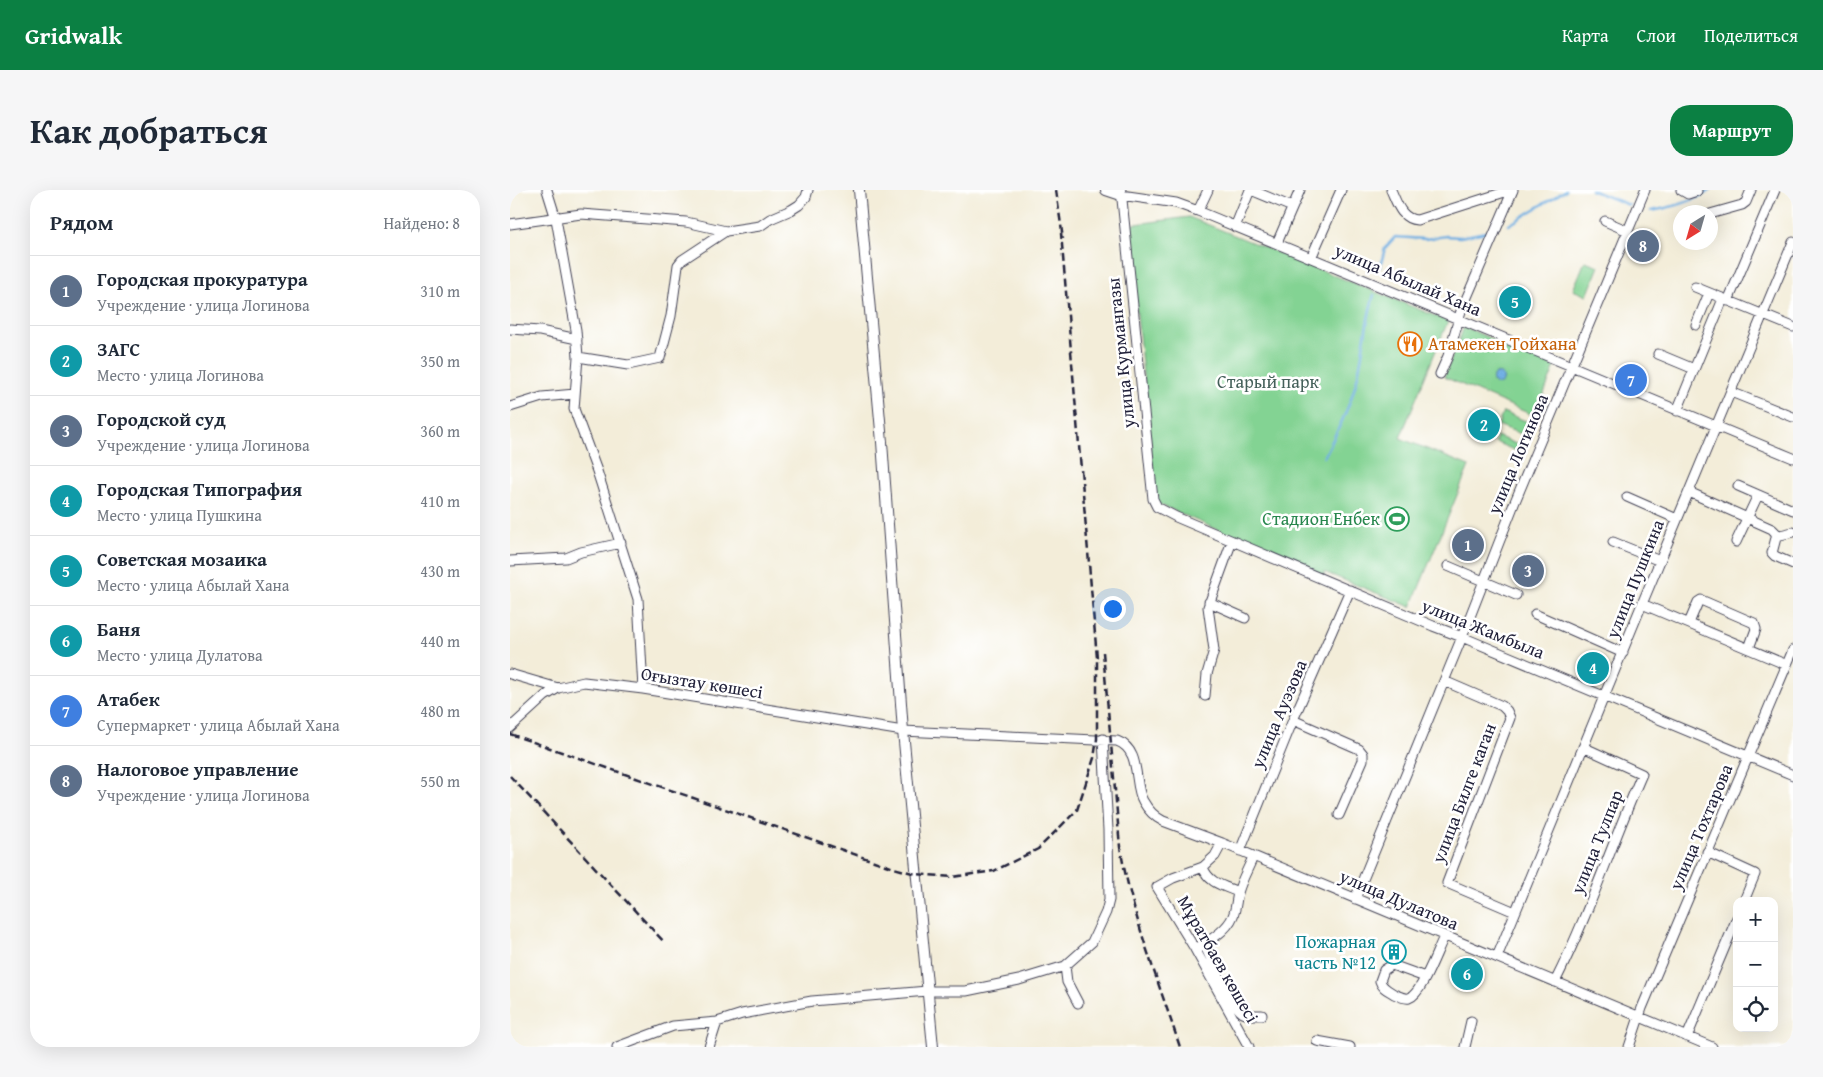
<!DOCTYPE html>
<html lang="ru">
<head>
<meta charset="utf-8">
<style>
	body { margin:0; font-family:"Gentium Book Plus",serif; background:#f6f6f7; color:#1f2937 }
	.controls { position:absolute; right:15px; bottom:15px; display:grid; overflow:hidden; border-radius:10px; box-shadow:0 5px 20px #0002 }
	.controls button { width:45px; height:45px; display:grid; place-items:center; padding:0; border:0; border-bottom:1px solid #e0e1e3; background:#fff; color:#1f2937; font:25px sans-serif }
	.compass { position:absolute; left:1163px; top:15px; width:45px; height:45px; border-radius:50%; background:#fff; box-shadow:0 5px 20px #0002; rotate:217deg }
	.you { position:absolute; left:602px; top:418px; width:18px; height:18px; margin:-12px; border:4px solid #fff; border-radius:50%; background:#1a73e8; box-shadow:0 0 0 8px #1a73e833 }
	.badge { display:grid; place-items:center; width:32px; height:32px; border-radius:50%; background:#0b8043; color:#fff; font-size:16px; font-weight:700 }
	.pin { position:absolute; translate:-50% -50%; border:2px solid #fff; box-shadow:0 1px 5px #0006 }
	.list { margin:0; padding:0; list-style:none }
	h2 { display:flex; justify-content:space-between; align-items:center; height:65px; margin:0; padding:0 20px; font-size:21px }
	h2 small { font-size:16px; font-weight:400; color:#747a83 }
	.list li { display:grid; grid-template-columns:32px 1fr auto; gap:15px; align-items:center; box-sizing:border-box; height:70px; padding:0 20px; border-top:1px solid #e0e1e3 }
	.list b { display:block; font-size:19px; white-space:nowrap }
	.list p { margin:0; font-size:16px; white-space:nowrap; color:#747a83 }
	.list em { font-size:16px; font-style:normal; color:#747a83 }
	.icon { flex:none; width:28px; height:28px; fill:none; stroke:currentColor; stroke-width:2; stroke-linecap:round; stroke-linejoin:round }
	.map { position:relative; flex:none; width:1283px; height:857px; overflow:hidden; border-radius:20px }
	header { display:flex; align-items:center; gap:30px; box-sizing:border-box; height:70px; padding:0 25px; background:#0b8043; color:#fff }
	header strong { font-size:24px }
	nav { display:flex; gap:28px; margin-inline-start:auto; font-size:18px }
	.intro { display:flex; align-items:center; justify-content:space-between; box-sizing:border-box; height:120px; padding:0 30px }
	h1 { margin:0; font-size:35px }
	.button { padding:12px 22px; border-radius:20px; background:#0b8043; color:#fff; font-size:18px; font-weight:700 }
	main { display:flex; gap:30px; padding:0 30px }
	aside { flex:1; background:#fff; border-radius:20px; box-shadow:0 5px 20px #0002 }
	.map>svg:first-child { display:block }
	.green { fill:#83d393; stroke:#527a67 }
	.water { fill:#6fafe3; stroke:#48688f }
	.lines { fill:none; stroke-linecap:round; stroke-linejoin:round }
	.stream { stroke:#6fafe3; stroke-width:2.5 }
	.minor-casing { stroke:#414053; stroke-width:11 }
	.tertiary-casing { stroke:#414053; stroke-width:12 }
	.minor { stroke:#fff; stroke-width:9 }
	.tertiary { stroke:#fff; stroke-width:10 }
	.rail { stroke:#22223b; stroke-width:2.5; stroke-dasharray:8 4; stroke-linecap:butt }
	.labels { text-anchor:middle; stroke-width:5; stroke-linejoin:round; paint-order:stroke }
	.street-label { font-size:18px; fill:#22223b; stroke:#fff }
	.food-label { font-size:18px; fill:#c56008; stroke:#fff; text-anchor:start }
	.park-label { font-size:18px; fill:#44605a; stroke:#fff }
	.leisure-label { font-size:18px; fill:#27864d; stroke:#fff; text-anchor:end }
	.culture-label { font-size:18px; fill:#0d838f; stroke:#fff; text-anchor:end }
</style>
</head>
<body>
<header>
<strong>Gridwalk</strong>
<nav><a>Карта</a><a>Слои</a><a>Поделиться</a></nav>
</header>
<div class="intro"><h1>Как добраться</h1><a class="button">Маршрут</a></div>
<main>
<aside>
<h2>Рядом<small>Найдено: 8</small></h2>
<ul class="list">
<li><span class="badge" style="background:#5c6f8a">1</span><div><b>Городская прокуратура</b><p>Учреждение · улица Логинова</p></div><em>310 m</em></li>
<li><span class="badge" style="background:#0f9aa8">2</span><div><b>ЗАГС</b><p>Место · улица Логинова</p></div><em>350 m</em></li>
<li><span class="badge" style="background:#5c6f8a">3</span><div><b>Городской суд</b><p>Учреждение · улица Логинова</p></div><em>360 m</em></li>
<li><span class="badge" style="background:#0f9aa8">4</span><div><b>Городская Типография</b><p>Место · улица Пушкина</p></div><em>410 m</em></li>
<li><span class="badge" style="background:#0f9aa8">5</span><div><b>Советская мозаика</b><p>Место · улица Абылай Хана</p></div><em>430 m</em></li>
<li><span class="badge" style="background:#0f9aa8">6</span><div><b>Баня</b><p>Место · улица Дулатова</p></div><em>440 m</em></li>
<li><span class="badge" style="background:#3f7fe0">7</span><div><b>Атабек</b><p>Супермаркет · улица Абылай Хана</p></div><em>480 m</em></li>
<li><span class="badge" style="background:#5c6f8a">8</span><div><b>Налоговое управление</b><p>Учреждение · улица Логинова</p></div><em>550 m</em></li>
</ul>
</aside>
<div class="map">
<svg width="1283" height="857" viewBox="0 0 1283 857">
	<rect width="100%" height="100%" fill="#fff"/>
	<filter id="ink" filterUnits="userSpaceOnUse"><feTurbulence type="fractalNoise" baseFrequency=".02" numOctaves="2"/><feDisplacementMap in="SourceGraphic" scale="10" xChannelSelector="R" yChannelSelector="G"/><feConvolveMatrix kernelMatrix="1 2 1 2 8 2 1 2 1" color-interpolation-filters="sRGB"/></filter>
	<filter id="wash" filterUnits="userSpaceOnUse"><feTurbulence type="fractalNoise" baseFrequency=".0096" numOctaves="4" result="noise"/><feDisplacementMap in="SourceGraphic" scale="20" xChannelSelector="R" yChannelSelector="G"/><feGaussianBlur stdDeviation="1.12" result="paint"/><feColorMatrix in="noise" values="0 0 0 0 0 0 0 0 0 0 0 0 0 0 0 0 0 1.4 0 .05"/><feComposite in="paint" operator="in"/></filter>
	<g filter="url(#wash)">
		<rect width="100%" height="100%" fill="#f3edd9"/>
		<path class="green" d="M679,27l259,104 -48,117 69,28 -58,141 -87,-35v4l-168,-73 -28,-278z
			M1075,71l14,5 -12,30 -14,-6z
			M954,137l91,39 -20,50 -91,-39z
			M993,222l28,11 -5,13 -28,-11z
			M987,246l26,11 -2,6 -26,-11z"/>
		<path class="water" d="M982.5 189a5.5 5.5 0 1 1 11 0a5.5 5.5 0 1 1-11 0Z"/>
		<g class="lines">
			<path class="stream" d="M1081,0l38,15
				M1141,21c21,-4 42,-9 60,-21
				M999,35l57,-35
				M870,77l5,-19 10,-11 30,2 21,-3 14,1 26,-5
				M814,267c13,-25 26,-50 33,-78 7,-28 8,-56 17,-84"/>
		</g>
	</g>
	<g filter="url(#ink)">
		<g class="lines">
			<g class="minor-casing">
				<path id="minor" d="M37,0l9,29 20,111 2,27 -4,52 23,62 41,128 5,90
					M611,0l32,309 4,8 19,10 257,109 29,11 331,138
					M741,0l41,17
					M881,0c6,13 10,29 26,30l94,-30
					M1171,0l7,4 9,-3
					M611,5l55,8 22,8 595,247
					M688,21l10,-21
					M1200,24l32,-9 4,-3 5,-12
					M1095,31l23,10
					M0,34l71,-10 105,8 40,9 34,-5 10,-7 21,-9 8,-5 7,-8 2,-7
					M725,37l15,-37
					M767,53l23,-53
					M801,68l30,-68
					M1185,97l98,40
					M1218,111l47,-111
					M1186,135l13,-32
					M0,139l30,2 37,8
					M1148,164l36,15
					M68,167l50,8 32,-7 11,-42 7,-51 4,-5 44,-29
					M930,184l8,-18 13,-45 52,-121
					M1221,202l62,25
					M0,217l32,-10 33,-3
					M1167,221l46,-112
					M1228,296l55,24
					M1179,302l83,37 5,5 -5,19 3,3 18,8
					M1117,307l50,22
					M1266,346l17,-4
					M1103,352l47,19
					M1226,352l22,-47
					M0,371l56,-3 15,-6 40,-9
					M938,376l68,29
					M699,412l36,16
					M1132,414l145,61
					M1025,424l88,39
					M1179,433l9,-21 3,-2 53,23 2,6 -7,19
					M0,484l48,14
					M934,491l58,25 5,5 3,7 -63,165 68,29
					M695,506l2,-22 7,-24 -6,-43 24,-66
					M783,530l66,29 4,5v6l-24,55
					M0,538l35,-32 13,-8 26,-6 59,7 260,42 214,10c25,9 16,43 26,60 5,9 12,16 20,20l59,22 490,204
					M712,653l-7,13 -12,11 -30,11 -16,9 38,62 54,98
					M730,661l53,-131 57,-130
					M1197,662l48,22 -11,27
					M693,677c5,16 21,19 35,25
					M845,709l107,-262 52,-133 131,-314
					M694,754c7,15 26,60 39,69 5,3 13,2 19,2
					M685,759c13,-7 32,-18 38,-33 3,-7 3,-15 5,-23 3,-12 10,-24 15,-36
					M987,767l145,-353 151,-362
					M555,776l2,16 11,21
					M915,787l-33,-12 -8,5 -4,11c2,7 8,9 14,13 5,2 10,5 15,4 13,-4 28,-48 35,-61
					M1045,792c34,-68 57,-139 87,-208l-59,-27
					M1177,847l50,-119
					M807,851l33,6
					M107,857l56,-21 44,-4 25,-8 70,-13 115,-10h39l53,-11 46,-14 27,-24 14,-30 3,-12 -1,-70 -5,-91
					M199,857l8,-25
					M955,857l6,-26
					M1119,857l13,-39 151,-358"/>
			</g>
			<g class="tertiary-casing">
				<path id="tertiary" d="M349,0l23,252 21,289 30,316
					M596,0l15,5"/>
			</g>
			<use href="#minor" class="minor"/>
			<use href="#tertiary" class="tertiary"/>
			<path class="rail" d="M546,0l7,49
				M593,462l17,195c12,68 38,134 60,200
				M0,544l384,134 22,6 36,3 42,-6 44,-22 39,-39 17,-52 3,-19v-81l-36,-425
				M0,586l155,167"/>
		</g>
	</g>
	<defs>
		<g id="restaurant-ring" transform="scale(1.25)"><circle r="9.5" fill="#fff" stroke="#e8710a" stroke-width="1.5"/><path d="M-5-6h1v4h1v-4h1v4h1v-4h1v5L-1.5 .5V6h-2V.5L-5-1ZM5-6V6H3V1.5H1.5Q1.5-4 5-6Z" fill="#e8710a"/></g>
		<g id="stadium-ring" transform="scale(1.25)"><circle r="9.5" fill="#fff" stroke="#2e9e5b" stroke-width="1.5"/><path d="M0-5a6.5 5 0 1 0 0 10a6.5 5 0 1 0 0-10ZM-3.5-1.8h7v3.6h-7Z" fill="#2e9e5b"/></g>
		<g id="building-ring" transform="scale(1.25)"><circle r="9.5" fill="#fff" stroke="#0f9aa8" stroke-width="1.5"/><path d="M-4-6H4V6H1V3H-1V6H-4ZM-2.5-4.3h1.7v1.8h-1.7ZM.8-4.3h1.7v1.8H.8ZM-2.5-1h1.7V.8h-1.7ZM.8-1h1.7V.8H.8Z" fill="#0f9aa8"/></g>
	</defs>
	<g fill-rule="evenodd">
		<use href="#restaurant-ring" x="900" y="154"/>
		<use href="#stadium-ring" x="887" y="329"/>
		<use href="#building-ring" x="884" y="762"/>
	</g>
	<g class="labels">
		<g class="street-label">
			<text transform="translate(898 90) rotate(23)" y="6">улица Абылай Хана</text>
			<text transform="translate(611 163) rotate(-96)" y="6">улица Курмангазы</text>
			<text transform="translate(1008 264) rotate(-67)" y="6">улица Логинова</text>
			<text transform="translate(1125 389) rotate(-68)" y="6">улица Пушкина</text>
			<text transform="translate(973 439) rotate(22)" y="6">улица Жамбыла</text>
			<text transform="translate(192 493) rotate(9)" y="6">Оғызтау көшесі</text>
			<text transform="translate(769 524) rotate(-67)" y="6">улица Ауэзова</text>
			<text transform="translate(954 603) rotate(-69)" y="6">улица Билге каган</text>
			<text transform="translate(1191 637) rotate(-67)" y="6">улица Тохтарова</text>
			<text transform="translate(1087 652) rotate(-68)" y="6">улица Тулпар</text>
			<text transform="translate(889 710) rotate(23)" y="6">улица Дулатова</text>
			<text transform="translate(708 769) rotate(60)" y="6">Мұратбаев көшесі</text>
		</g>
		<g class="food-label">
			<text x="918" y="160">Атамекен Тойхана</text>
		</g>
		<g class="park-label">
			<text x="758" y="198">Старый парк</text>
		</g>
		<g class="leisure-label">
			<text x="870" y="335">Стадион Енбек</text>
		</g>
		<g class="culture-label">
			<text x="866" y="758">Пожарная<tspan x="866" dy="21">часть №12</tspan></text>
		</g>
	</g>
</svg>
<div class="controls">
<button>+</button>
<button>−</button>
<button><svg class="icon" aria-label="locate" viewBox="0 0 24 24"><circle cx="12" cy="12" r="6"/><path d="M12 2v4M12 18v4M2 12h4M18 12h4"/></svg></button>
</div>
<svg class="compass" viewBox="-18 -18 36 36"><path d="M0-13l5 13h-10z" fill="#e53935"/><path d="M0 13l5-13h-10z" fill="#747a83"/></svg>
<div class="you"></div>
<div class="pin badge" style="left:958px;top:355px;background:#5c6f8a">1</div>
<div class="pin badge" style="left:974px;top:235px;background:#0f9aa8">2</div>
<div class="pin badge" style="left:1018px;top:381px;background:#5c6f8a">3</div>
<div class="pin badge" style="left:1083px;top:478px;background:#0f9aa8">4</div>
<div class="pin badge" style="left:1005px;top:112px;background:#0f9aa8">5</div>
<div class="pin badge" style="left:957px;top:784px;background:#0f9aa8">6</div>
<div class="pin badge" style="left:1121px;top:190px;background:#3f7fe0">7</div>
<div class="pin badge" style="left:1133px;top:56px;background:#5c6f8a">8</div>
</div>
</main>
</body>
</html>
